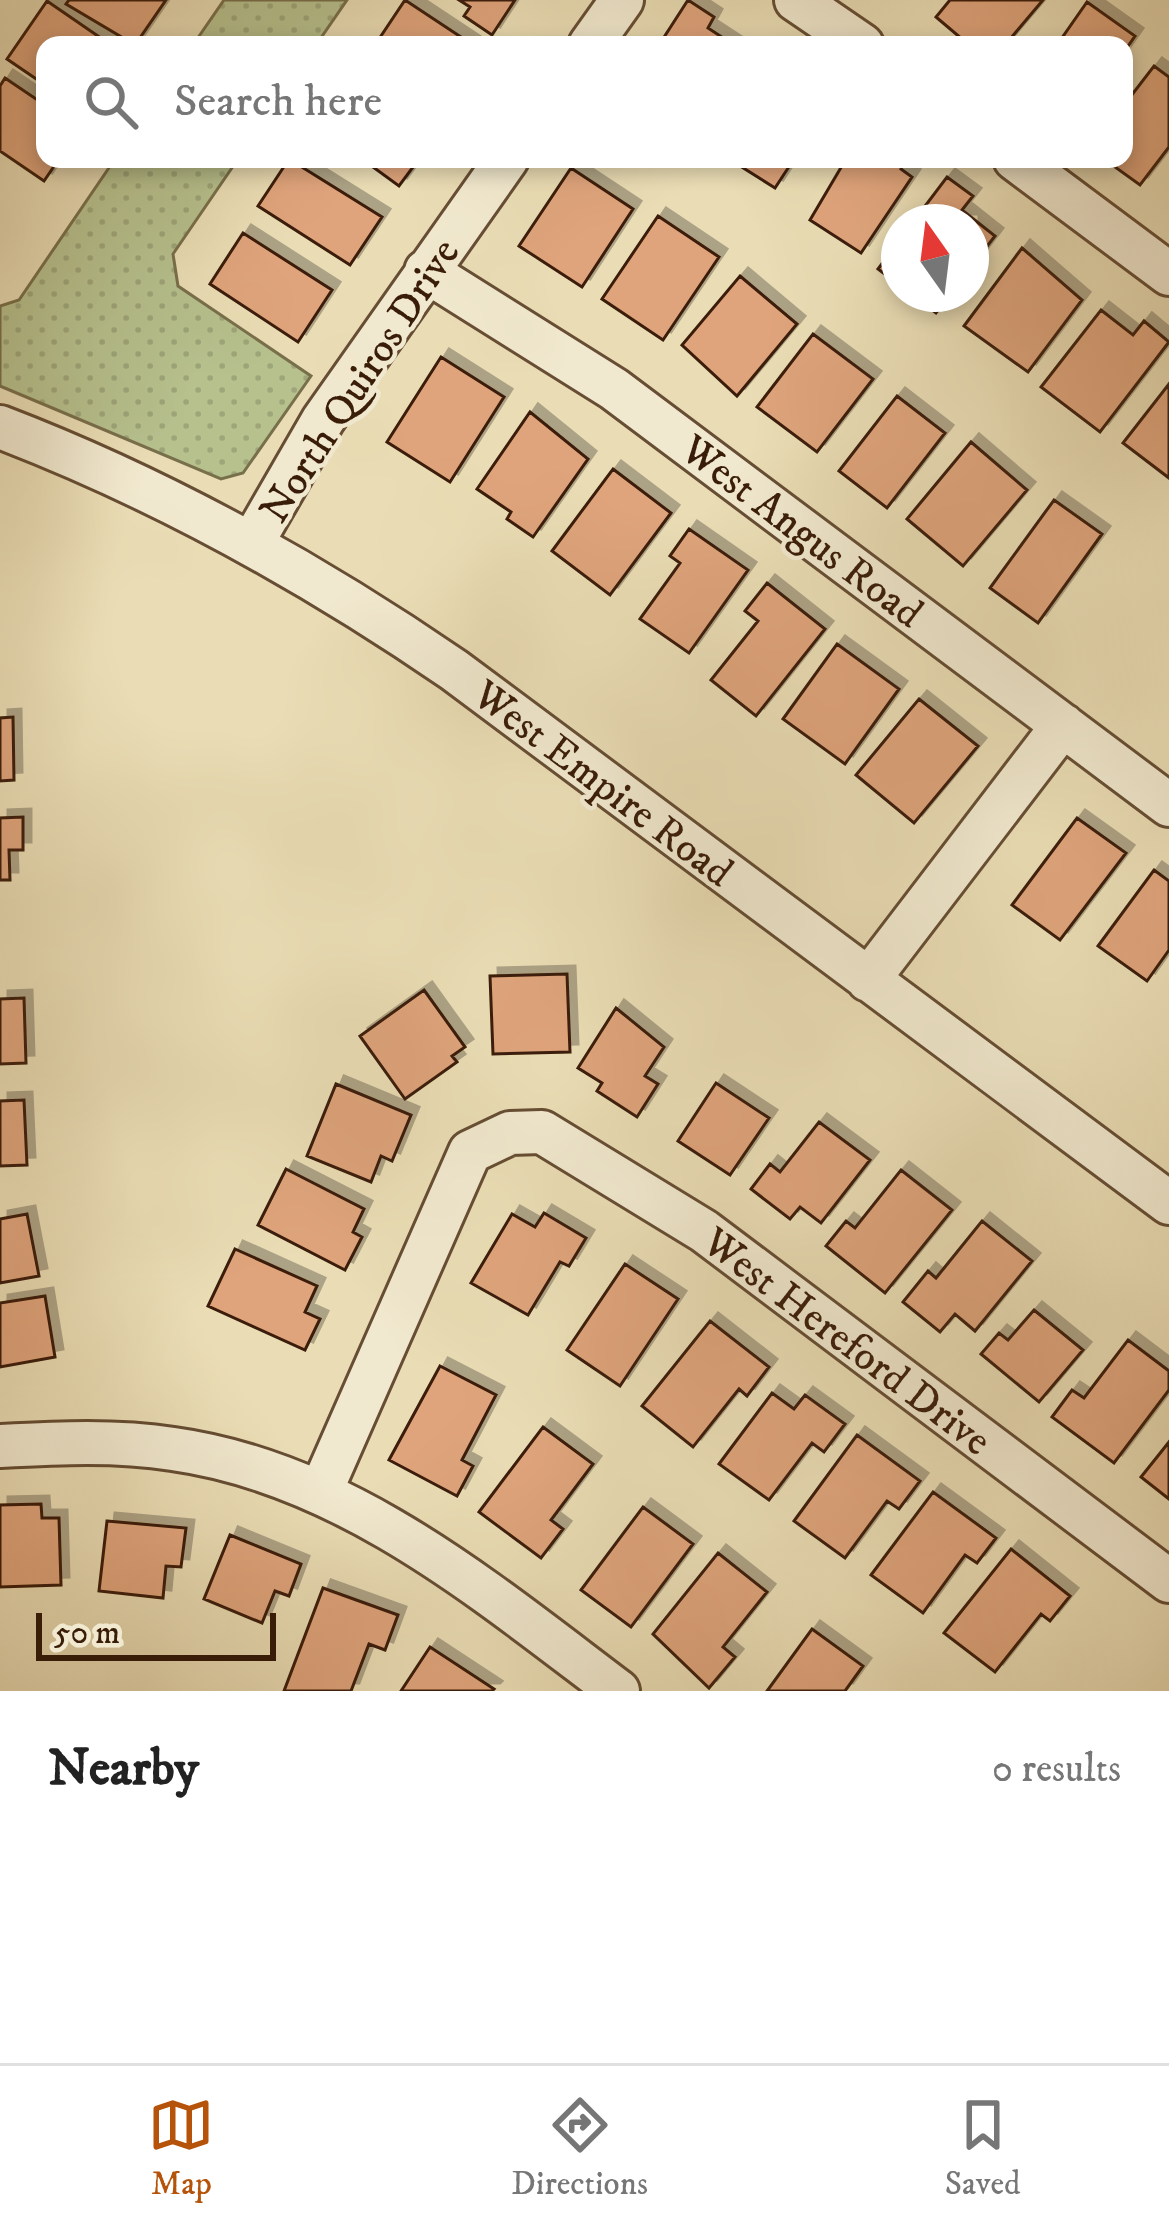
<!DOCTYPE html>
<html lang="en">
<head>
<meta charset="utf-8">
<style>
	body { margin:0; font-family:"IM FELL DW Pica",serif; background:#f6f6f6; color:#222 }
	.compass { position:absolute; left:881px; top:204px; width:108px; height:108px; border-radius:50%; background:#fff; box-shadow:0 6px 18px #0003; rotate:346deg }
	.scale { position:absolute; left:36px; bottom:30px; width:240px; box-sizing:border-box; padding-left:12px; border:6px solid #3a1d08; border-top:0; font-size:33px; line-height:42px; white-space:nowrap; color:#3a1d08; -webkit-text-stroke:9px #f1e9cf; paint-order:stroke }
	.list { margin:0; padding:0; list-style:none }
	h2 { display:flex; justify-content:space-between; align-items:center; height:156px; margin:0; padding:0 48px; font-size:51px }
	h2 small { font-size:39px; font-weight:400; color:#767676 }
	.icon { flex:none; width:66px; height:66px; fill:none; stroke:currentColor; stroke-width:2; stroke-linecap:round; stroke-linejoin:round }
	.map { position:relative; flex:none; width:1169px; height:1691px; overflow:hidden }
	.search { position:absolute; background:#fff; box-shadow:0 6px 18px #0003; left:36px; right:36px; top:36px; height:132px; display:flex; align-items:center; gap:30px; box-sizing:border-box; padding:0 42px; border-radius:24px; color:#767676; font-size:45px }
	.sheet { height:372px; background:#fff }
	nav { display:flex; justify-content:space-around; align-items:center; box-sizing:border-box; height:168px; border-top:3px solid #e0e0e0; background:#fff; font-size:33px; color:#767676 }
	nav a { display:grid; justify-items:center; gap:6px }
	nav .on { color:#b45309 }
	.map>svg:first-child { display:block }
	.grass { fill:url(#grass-dots); stroke:#786f4b; stroke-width:3 }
	.building { fill:#dfa47b; stroke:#3a1d08; stroke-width:3; filter:url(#shadow) }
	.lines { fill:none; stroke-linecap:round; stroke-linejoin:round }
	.minor-casing { stroke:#664d33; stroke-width:48 }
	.minor { stroke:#f1e9cf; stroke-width:42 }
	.labels { text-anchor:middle; stroke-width:9; stroke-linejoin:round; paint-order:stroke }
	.street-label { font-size:42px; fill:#3a1d08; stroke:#f1e9cf }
</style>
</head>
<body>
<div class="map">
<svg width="1169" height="1691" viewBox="0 0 1169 1691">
	<defs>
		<pattern id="grass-dots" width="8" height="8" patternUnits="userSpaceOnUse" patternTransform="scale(3)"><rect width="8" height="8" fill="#b6c18e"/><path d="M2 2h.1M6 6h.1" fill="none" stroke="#9da579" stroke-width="1.8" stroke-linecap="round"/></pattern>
		<filter id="shadow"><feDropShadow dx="8" dy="-8" stdDeviation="0" flood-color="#0004"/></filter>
	</defs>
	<rect width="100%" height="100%" fill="#eaddb5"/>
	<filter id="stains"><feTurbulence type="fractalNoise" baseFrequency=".00167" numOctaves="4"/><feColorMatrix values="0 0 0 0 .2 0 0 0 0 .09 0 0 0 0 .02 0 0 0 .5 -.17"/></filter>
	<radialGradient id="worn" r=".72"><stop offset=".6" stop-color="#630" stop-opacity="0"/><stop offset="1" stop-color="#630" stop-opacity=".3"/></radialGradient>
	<path class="grass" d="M224,0h123l-31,45h-123z
		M115,159h123l-65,95 5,32 133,90 -68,97 -22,6 -221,-93v-80l19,-6z"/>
	<path class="building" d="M69,0h97l-31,45 -69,-41z
		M405,0l68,45h-98z
		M459,0h56l-23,35 -28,-19 6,-9z
		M688,0l26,17 -6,11 26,17h-75z
		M950,0h93l-38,45h-36l-33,-28z
		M47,1l64,44h-66v40l-38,-26z
		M1087,2l48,34 -11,16v-7h-67z
		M1154,66l15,11v70l-29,38 -25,-18 9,-8v-54z
		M5,78l40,27v54h14l-15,22 -44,-30v-65z
		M289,159l93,58 -32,48 -92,-59z
		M362,159h57l-20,27z
		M729,159h65l-19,29z
		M846,159h60l-5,10 11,8 -51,76 -51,-33z
		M571,168l62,41 -51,78 -63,-41z
		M947,177l26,19 -11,14 33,26 -24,31v-45h-58z
		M658,216l61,41 -56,83 -61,-41z
		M243,233l89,57 -34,52 -88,-58z
		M899,241v44l-21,-16z
		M1022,248l60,52 -54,72 -64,-46z
		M740,276l57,48 -60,72 -55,-51z
		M911,294h40l-15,19z
		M1101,310l32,25 11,-14 25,21 -69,90 -59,-45z
		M813,334l60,45 -56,73 -60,-45z
		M441,357l63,40 -54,85 -63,-40z
		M1169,384v94l-46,-35z
		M897,396l48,37 -58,75 -48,-37z
		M530,412l58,47 -55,78 -26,-18 4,-7 -34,-23z
		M971,442l56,48 -64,76 -56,-47z
		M613,469l58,44 -61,82 -58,-44z
		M1054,500l48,34 -64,89 -48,-35z
		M689,529l59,41 -59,83 -49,-34 40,-56 -10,-7z
		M767,583l58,46 -69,87 -45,-36 47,-59 -13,-10z
		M837,644l62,45 -54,75 -62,-45z
		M919,699l59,47 -64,77 -58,-48z
		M13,717l1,63 -14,1v-63z
		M23,817v33h-14l1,30h-10v-62z
		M1077,818l49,35 -66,87 -48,-35z
		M1154,870l15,11v69l-22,31 -49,-35z
		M567,974l3,78 -77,2 -3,-78z
		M424,990l41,57 -13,9 5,6 -52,37 -45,-63z
		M24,998l2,65 -26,1v-65z
		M616,1008l48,39 -19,29 13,8 -21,33 -40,-26 5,-8 -24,-15z
		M716,1083l53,35 -39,57 -52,-34z
		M336,1084l75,31 -19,46 -11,-5 -10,26 -64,-26z
		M24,1100l3,65 -27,1v-65z
		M819,1122l51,38 -49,63 -21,-16 -10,12 -39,-30 19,-25 10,8z
		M286,1169l78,40 -11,23 9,5 -17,33 -87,-45z
		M901,1170l51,40 -67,83 -59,-47 20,-25 9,7z
		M544,1213l42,25 -17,28 -9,-4 -32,53 -57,-32 41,-69 23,13z
		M27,1214l12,62 -39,7v-64z
		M982,1221l50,40 -57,70 -20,-17 -15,18 -37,-30 25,-31 8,7z
		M235,1249l82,37 -12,26 15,7 -15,31 -97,-44z
		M625,1264l53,35 -58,87 -53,-36z
		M45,1296l10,61 -55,10v-64z
		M1034,1310l49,40 -44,52 -58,-48 18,-21 9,7z
		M710,1321l59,46 -22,29 -8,-7 -46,58 -51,-41z
		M1128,1340l41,31v19l-55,73 -62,-46 20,-27 12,8z
		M440,1366l56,29 -34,65 11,6 -16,30 -68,-36z
		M772,1393l22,16 11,-14 40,29 -21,28 -12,-9 -43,57 -50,-36z
		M543,1427l50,37 -42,56 12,9 -22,29 -62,-46z
		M857,1435l63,46 -21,28 -12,-8 -42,57 -51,-37z
		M1169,1442v57l-28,-22z
		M933,1492l63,46 -19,25 -12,-8 -42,58 -52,-38z
		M41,1504l1,14h17l2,67 -61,2v-82z
		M643,1507l50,37 -62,83 -50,-37z
		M107,1521l79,7 -5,39 -15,-1 -3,32 -64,-7z
		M230,1535l71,29 -12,32 -14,-5 -13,32 -58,-24z
		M1011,1549l59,47 -20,25 -9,-7 -46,58 -51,-39z
		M718,1553l49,39 -44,55 12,10 -26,31 -56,-54z
		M323,1588l75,27 -13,35 -16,-6 -18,47h-67z
		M812,1629l51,37 -18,25h-78z
		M430,1647l64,42 -2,2h-91z"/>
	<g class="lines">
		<g class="minor-casing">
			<path id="minor" d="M796,0l66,45
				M590,45l32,-45
				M1015,159l154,115
				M426,271l188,118 555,416
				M0,427c162,62 311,145 454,243l715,533
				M252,543l71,-123 184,-261
				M868,980l195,-255
				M0,1446c58,-3 116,-6 173,3 172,24 311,141 445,242
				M321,1491l149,-339 40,-19 32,-1 162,99 465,350"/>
		</g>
		<use href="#minor" class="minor"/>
	</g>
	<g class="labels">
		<g class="street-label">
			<text transform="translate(358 380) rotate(-57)" y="15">North Quiros Drive</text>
			<text transform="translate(803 530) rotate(37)" y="15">West Angus Road</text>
			<text transform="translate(604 782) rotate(37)" y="15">West Empire Road</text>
			<text transform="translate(848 1340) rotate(37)" y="15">West Hereford Drive</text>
		</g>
	</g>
	<rect width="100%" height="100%" filter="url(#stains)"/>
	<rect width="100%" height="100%" fill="url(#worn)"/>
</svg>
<svg class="compass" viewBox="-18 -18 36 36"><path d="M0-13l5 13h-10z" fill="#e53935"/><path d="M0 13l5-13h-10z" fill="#767676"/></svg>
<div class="scale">50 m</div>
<div class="search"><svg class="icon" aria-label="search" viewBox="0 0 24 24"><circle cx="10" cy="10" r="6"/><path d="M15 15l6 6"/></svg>Search here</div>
</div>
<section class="sheet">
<h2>Nearby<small>0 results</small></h2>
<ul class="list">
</ul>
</section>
<nav>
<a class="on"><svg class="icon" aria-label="map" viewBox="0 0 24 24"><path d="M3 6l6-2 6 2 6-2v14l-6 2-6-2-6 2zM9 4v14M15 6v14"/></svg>Map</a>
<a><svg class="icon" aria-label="directions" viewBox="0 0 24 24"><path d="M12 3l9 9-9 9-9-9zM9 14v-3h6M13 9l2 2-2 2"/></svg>Directions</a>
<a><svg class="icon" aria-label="saved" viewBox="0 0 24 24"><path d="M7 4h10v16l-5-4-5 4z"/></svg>Saved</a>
</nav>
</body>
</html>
